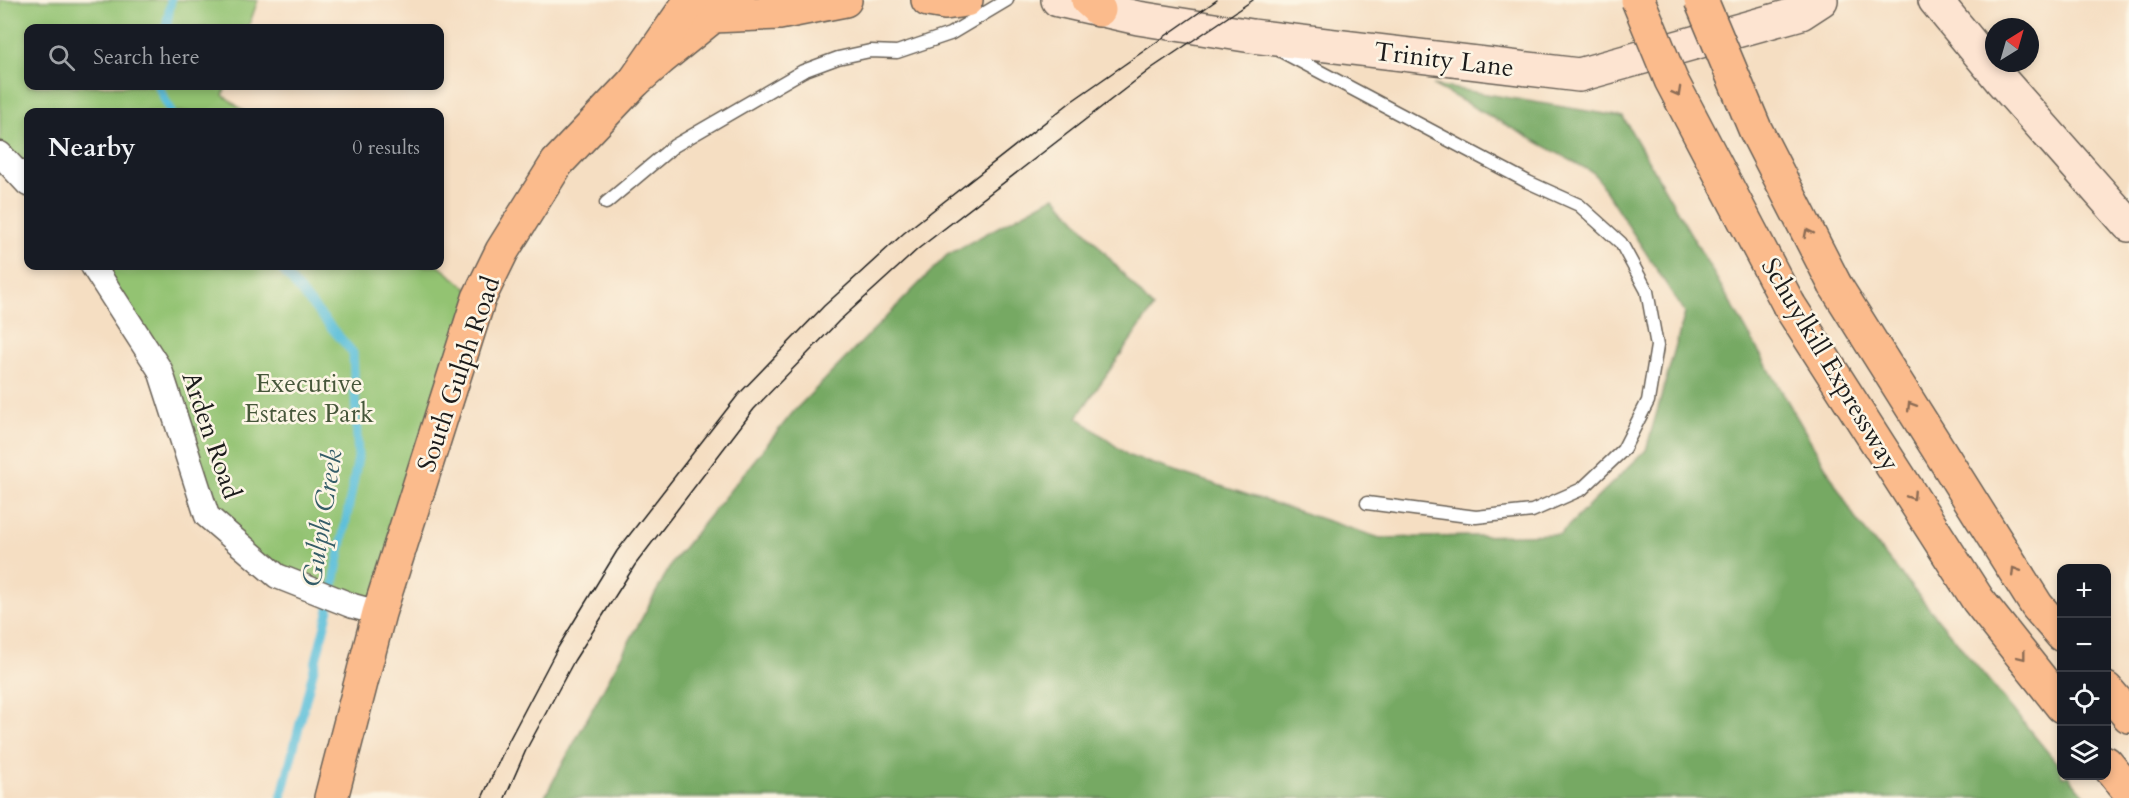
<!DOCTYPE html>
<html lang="en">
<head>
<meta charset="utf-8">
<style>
	body { margin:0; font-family:Cardo,serif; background:#242831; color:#f1f3f6 }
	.controls { position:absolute; right:18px; bottom:18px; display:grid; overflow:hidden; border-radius:12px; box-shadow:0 3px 9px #0003 }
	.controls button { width:54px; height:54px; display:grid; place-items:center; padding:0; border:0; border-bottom:2px solid #363941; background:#171b24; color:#f1f3f6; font:30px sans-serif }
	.compass { position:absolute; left:1985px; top:18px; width:54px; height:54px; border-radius:50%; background:#171b24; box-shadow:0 3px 9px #0003; rotate:37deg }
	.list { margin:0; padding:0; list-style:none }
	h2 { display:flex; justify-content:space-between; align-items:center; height:78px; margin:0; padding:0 24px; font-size:26px }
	h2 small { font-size:20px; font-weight:400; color:#9ea1a6 }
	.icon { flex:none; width:33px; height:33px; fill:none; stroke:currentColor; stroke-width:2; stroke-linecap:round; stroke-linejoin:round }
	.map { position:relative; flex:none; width:2129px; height:798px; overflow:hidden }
	.search { position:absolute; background:#171b24; box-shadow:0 3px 9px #0003; left:24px; top:24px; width:420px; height:66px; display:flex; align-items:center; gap:15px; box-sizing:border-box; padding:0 21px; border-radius:12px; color:#9ea1a6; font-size:22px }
	.panel { position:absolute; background:#171b24; box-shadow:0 3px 9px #0003; left:24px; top:108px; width:420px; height:162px; border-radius:12px }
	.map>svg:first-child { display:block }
	.green { fill:#93c372; stroke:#587047; stroke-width:1.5 }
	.forest { fill:#76a964; stroke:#496240; stroke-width:1.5 }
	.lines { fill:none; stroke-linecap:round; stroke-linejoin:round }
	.stream { stroke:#5bbfda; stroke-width:9 }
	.service-casing { stroke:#686056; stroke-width:15 }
	.minor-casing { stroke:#686056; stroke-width:27 }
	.secondary-casing { stroke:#686056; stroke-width:36 }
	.primary-casing { stroke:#686056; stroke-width:36 }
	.motorway-casing { stroke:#686056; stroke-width:36 }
	.service { stroke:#fff; stroke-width:12 }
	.minor { stroke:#fff; stroke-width:24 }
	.secondary { stroke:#fde4d1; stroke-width:33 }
	.primary { stroke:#fbbb8c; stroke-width:33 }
	.motorway { stroke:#fbbb8c; stroke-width:33 }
	.tram { stroke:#1c1c1c; stroke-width:1.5 }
	.motorway-bridge-casing { stroke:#686056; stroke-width:36; stroke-linecap:butt }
	.motorway-bridge { stroke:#fbbb8c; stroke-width:33 }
	.oneway { stroke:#8c6c54 }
	.labels { text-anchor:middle; stroke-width:5; stroke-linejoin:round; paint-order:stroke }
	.street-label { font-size:26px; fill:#1c1c1c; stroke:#fcf5e5 }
	.park-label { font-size:26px; fill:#46563a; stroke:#fcf5e5 }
	.water-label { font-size:27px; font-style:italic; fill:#355d68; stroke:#fcf5e5 }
</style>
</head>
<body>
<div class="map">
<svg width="2129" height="798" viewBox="0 0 2129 798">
	<rect width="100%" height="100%" fill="#fcf5e5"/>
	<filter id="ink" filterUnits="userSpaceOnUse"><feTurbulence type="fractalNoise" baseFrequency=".0167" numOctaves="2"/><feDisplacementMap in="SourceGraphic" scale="12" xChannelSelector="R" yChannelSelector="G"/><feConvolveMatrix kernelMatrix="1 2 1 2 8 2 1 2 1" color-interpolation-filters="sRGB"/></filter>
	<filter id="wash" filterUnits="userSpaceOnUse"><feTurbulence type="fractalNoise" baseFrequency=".008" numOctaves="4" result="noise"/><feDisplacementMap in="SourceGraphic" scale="24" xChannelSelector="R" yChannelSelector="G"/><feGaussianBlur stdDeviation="1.35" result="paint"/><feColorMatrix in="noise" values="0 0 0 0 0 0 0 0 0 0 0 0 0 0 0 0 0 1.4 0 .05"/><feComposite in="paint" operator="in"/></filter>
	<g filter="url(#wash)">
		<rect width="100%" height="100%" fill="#f5dec2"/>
		<path class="green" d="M0,0h258l-10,28h-220v58h198l-3,9 22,17h-217v72l-28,-30z
			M93,266h346l40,32 -100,315 -102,-37 -70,-60 -47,-146z"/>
		<path class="forest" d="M1433,85l190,32 234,404 204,247 1,8h6l19,22h-1543l129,-237 121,-150 153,-156 108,-59 98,112 -76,109 52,39 251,82 180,-4 86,-84 39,-137 -91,-140z"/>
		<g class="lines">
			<path class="stream" d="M166,28l5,-28
				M158,86l13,26
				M279,266l74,87 5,105 -29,151 -48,189"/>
		</g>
	</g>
	<g filter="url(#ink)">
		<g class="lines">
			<g class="service-casing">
				<path id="service" d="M1279,50l249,132 51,23 42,38 26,48 10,55 -9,55 -25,49 -41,39 -50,22 -56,6 -109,-14
					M606,203l68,-57 129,-75 35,-13 32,-7 27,1 53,-18 57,-34"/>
			</g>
			<g class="minor-casing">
				<path id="minor" d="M0,154l28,30
					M93,266l67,104 47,146 70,60 76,30 26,7"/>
			</g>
			<g class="secondary-casing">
				<path id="secondary" d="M1058,0l80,18 114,18 327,39 222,-62 20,-13
					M1935,0l66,80 128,145"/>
			</g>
			<g class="primary-casing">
				<path id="primary" d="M928,0l17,3 21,-3
					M1088,0l11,10
					M713,16l66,-3 66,-13
					M331,798l48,-185 100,-315 23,-47 55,-88 78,-82 25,-22 53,-43 25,-16"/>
			</g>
			<g class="motorway-casing">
				<path id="motorway" d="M635,81l56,-81
					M1835,285l202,321 25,29
					M1789,305l189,295 84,106
					M2106,689l23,27
					M2106,763l23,28"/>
			</g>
			<use href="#service" class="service"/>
			<use href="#minor" class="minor"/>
			<use href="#secondary" class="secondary"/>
			<use href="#primary" class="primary"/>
			<use href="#motorway" class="motorway"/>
			<path class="tram" d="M482,798l26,-56 49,-93 60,-98 121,-156 86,-89 80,-73 168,-132 145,-101
				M505,798l21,-48 48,-89 61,-96 119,-156 85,-88 79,-72 234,-181 101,-68"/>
			<g class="motorway-bridge-casing">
				<path id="motorway-bridge" d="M1638,0l33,80 118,225
					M1701,0l54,129 80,156"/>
			</g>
			<use href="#motorway-bridge" class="motorway-bridge"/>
		</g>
		<defs><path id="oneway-chevron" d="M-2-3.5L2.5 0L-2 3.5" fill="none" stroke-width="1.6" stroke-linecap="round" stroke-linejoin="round" transform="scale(1.5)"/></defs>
		<g class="oneway">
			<use href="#oneway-chevron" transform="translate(1677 92) rotate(61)"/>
			<use href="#oneway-chevron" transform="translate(1808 233) rotate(-117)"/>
			<use href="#oneway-chevron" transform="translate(1911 406) rotate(-122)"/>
			<use href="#oneway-chevron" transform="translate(1912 496) rotate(57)"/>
			<use href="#oneway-chevron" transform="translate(2015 571) rotate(-122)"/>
			<use href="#oneway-chevron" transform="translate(2022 656) rotate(52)"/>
		</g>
	</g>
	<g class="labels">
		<g class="street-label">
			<text transform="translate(1444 59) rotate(7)" y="9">Trinity Lane</text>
			<text transform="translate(1831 364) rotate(59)" y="9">Schuylkill Expressway</text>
			<text transform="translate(458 374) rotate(-71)" y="9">South Gulph Road</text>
			<text transform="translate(212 435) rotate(71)" y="9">Arden Road</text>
		</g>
		<g class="park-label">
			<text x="309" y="392">Executive<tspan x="309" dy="30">Estates Park</tspan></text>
		</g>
		<g class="water-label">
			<text transform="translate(322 518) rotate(-81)" y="9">Gulph Creek</text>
		</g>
	</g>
</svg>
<div class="controls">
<button>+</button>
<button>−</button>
<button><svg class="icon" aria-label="locate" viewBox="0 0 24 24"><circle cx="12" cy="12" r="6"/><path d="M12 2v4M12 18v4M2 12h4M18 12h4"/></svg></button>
<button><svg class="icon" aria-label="layers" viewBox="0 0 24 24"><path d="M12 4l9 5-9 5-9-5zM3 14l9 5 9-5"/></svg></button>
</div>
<svg class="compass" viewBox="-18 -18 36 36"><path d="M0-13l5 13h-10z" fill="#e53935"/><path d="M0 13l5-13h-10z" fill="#9ea1a6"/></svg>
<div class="search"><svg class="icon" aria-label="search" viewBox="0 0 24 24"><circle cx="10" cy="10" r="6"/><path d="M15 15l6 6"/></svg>Search here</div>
<section class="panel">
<h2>Nearby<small>0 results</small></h2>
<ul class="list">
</ul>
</section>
</div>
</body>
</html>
